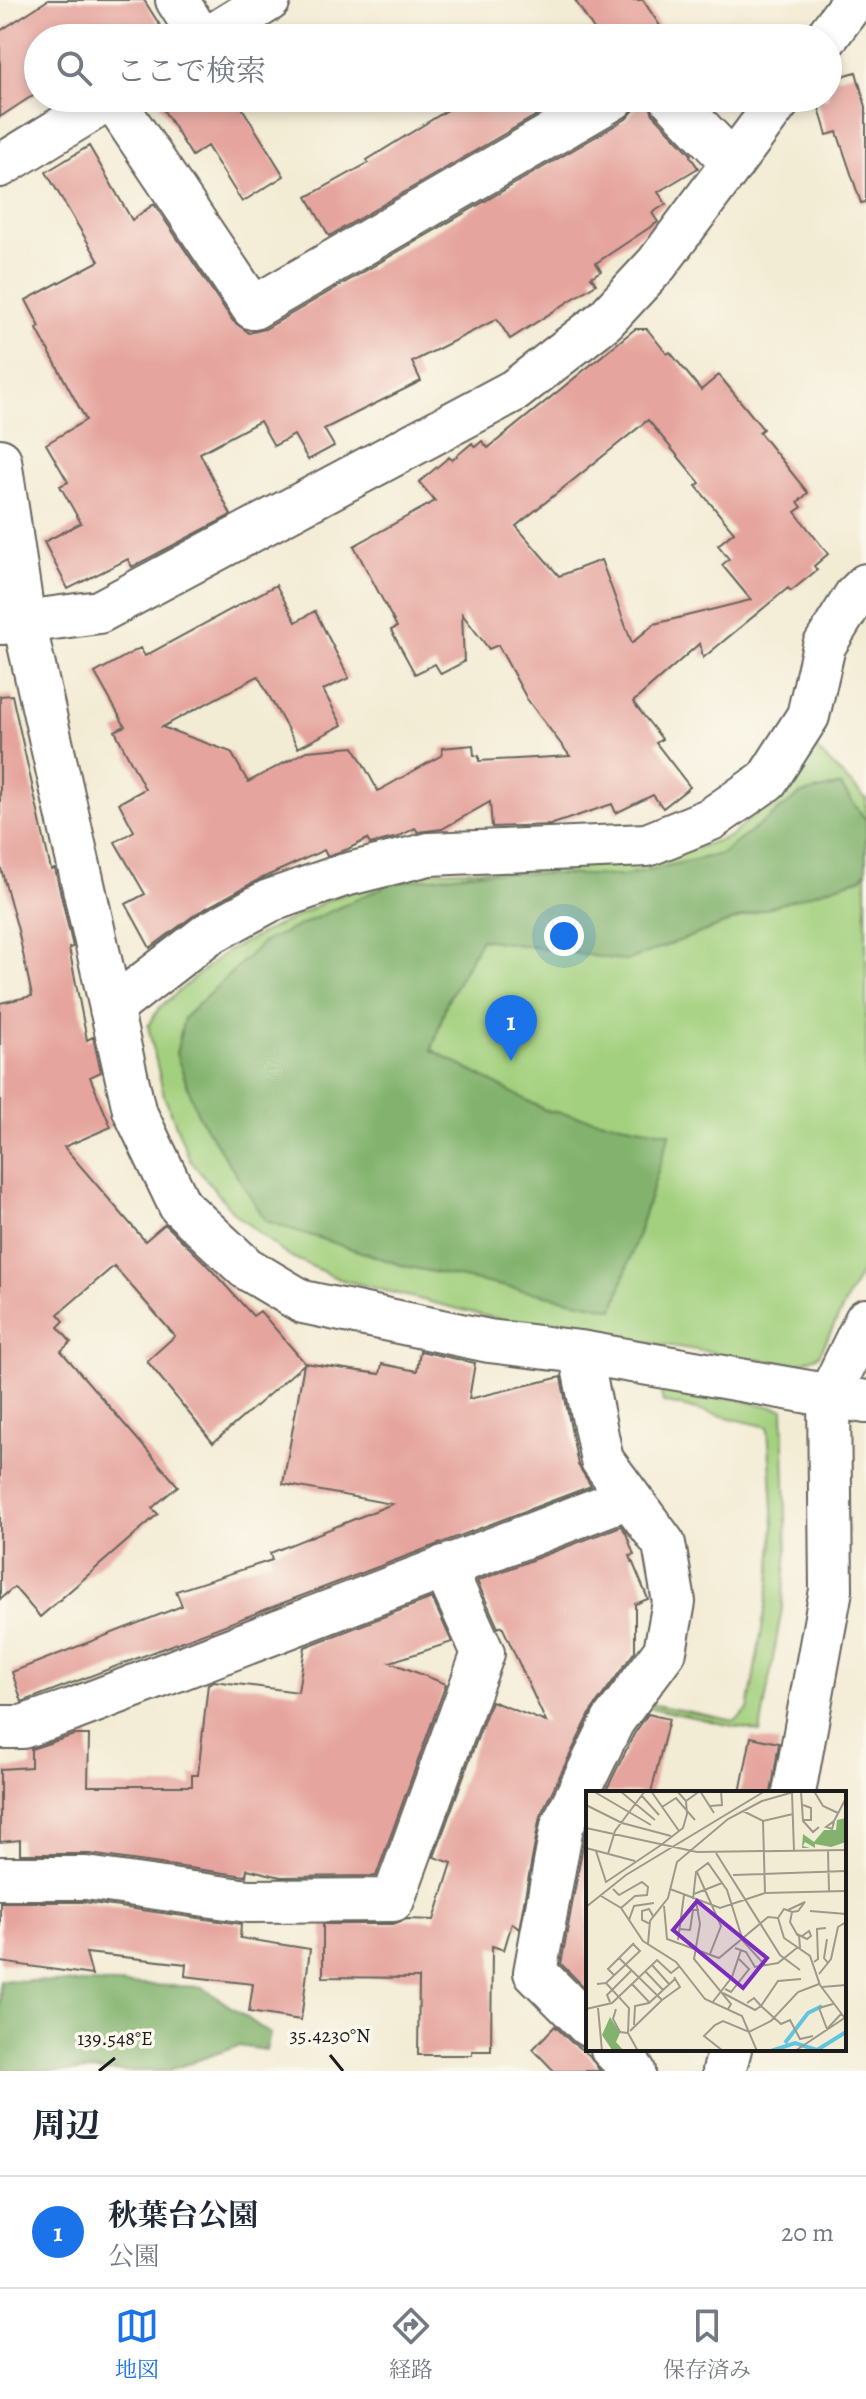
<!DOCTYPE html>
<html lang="ja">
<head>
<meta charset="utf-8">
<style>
	body { margin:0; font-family:Alegreya,"Noto Serif JP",serif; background:#f6f6f7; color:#1f2937 }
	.you { position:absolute; left:564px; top:936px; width:28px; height:28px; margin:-20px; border:6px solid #fff; border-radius:50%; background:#1a73e8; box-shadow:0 0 0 12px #1a73e833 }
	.badge { display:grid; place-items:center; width:52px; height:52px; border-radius:50%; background:#1a73e8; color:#fff; font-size:26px; font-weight:700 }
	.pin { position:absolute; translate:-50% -66px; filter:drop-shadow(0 2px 4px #0008) }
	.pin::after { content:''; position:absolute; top:42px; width:28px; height:24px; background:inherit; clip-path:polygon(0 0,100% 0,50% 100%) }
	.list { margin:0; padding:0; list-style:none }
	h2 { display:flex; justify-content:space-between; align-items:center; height:104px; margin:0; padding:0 32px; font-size:34px }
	h2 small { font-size:26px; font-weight:400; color:#747a83 }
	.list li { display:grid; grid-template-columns:52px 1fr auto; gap:24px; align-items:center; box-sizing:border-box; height:112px; padding:0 32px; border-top:2px solid #e0e1e3 }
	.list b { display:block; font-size:30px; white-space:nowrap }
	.list p { margin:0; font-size:26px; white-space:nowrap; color:#747a83 }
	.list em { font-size:26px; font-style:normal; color:#747a83 }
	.icon { flex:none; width:44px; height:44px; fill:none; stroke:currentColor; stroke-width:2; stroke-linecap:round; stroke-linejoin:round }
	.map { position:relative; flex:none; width:866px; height:2071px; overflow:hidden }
	.search { position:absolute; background:#fff; box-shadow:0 4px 12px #0003; left:24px; right:24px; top:24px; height:88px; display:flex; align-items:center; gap:20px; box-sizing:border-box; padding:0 28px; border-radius:44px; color:#747a83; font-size:30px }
	.sheet { height:216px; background:#fff }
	nav { display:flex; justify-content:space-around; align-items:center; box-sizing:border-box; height:112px; border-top:2px solid #e0e1e3; background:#fff; font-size:22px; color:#747a83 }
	nav a { display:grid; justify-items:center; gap:4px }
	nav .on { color:#1a73e8 }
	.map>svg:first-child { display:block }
	.green { fill:#a3d07e; stroke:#60764d; stroke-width:2 }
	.forest { fill:#82b26d; stroke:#4f6744; stroke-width:2 }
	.building { fill:#e5a49d; fill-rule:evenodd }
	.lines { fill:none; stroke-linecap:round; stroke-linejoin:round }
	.street-casing { stroke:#67655d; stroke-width:46 }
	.street { stroke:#fff; stroke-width:42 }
	.ticks { fill:none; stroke:#1c1c1c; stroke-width:3 }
	.inset-river { fill:none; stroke:#62c5e0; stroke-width:4 }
	.inset-road { fill:none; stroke:#9d998b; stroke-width:2 }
	.view { fill:#7b2cbf; fill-opacity:0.15; stroke:#7b2cbf; stroke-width:4 }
	.inset-edge { fill:none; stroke:#1c1c1c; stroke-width:4 }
	.ticks-label { font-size:20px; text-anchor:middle; fill:#1c1c1c; stroke:#fbf7ec; stroke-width:7; stroke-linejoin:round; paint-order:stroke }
</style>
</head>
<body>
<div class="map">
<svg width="866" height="2071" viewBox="0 0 866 2071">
	<rect width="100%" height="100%" fill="#fbf7ec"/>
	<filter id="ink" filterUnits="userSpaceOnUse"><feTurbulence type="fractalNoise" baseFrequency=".0125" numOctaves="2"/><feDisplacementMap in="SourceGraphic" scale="16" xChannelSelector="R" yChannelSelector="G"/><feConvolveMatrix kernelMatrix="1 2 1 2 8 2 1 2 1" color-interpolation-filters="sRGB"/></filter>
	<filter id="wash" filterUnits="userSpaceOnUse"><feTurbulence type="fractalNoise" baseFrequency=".006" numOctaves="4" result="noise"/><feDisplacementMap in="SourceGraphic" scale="32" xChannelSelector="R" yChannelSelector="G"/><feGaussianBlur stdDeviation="1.8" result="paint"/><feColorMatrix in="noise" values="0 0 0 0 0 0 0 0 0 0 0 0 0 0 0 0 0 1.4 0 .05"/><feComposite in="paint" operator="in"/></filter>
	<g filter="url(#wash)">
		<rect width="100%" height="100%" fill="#f3ecd5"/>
		<path class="green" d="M815,748l51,51v463l-47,93 -23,10 -290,-44 -167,-42 -54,-25 -52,-42 -43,-52 -26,-64 -16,-70 11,-18 66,-56 107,-54 79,-26 241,-9 79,-27 50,-45z
			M659,1383l124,26 4,142 -5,57 -22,124 -127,-28 3,-3 99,20 13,-11 22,-128 4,-57 -6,-98 -105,-25z"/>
		<path class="forest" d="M840,785l26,35v51l-5,7 -102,33 -133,50 -145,-22 -34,63 -15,48 113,60 125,23 -56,176 -210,-43 -138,-45 -68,-106 -22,-61 8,-36 79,-76 129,-59 87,-11 143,4 99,-22 80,-60z
			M0,1980l202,7 68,47 -4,16 -28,-4 -71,25h-167z"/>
		<g id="blocks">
			<path class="building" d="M48,0h96l17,27 -17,11h-106v54l-38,25v-86z
				M575,0h68l17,26 -21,12h-40z
				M856,72l10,35v95l-5,1 -24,-71 -10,3 -11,-37h12v-18z
				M156,98h80l48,78 -42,26 -35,-56 -15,10z
				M467,98h99l-237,138 -22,-39 61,-34 -1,-3z
				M638,98h9l6,16 38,40 -1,2 8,12 -40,24 8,12 -14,9 6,9 -62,41 5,8 -10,6 5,7 -86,55 -13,-20 -85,43 9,19 -97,48 10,17 -26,14 -14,-25 -20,11 -14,-25 -60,32 31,62 -99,52 -4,-8 -60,30 -24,-47 37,-19 -21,-37 8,-4 -22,-38 40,-24 -49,-91 3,-2 -14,-27 73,-39 -53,-89 43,-26 43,74 22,-16 79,117 16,12 16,-4 361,-210 9,-10z
				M635,329h12l20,25 3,-2 31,38 18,-15 44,54 -4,3 49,61 -10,9 4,5 -7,5 33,42 -14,12 3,4 -26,21 -3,-3 -85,70 -3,-15 -67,59 29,37 -6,4 34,44 -27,21 -10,-13 -37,18 -4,-9 -62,21 -58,2 -2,-25 -48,27 -24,3 -3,-4 -17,9 -28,7 -3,-5 -19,10 -21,7 -3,-6 -66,30 -61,33 -47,35 -24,-44 19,-10 -30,-52 19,-11 -15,-28 26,-14 -30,-58 10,-5 -30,-53 45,-25 5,8 131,-71 20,37 19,-11 34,67 -26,12 19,35 -44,23 -40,-72 -96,51 69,25 17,30 59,-31 47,-4 24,44 64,-36v-7l31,-3 1,10 5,1v5l91,-5 -43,-57 -29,-54 -9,4 -27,-35 2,48 -23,12 -6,-10 -20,10 -24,-44 6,-3 -43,-81 81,-45 -16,-19 30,-25 3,3 20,-17 3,4 7,-6 6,7zM648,420l52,63 -4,3 38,46 -16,13 11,14 -7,6 29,35 -97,24 -22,19 -31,-83 -42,16 -43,-50z
				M12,695l39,175 4,-1 18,78 -4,1 18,92 6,-3 8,35 -11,5 21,50 -47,20 81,94 20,-17 41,40 47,52 7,-5 45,52 75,11 2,-10 35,7 3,-20 55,12 -6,36 92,-22 17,88 13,21 -569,216 -10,-30 170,-66 -6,-15 96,-31 -2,-7 122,-49 -109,-20 21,-120 -91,79 -66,-82 28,-25 -61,-70 -56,48 6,7 -6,6 13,15 -10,9 117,135 -26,22 6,6 -118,103 -26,-30 -14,12v-596l32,-7 -14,-66 -18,-65v-169z
				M621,1526l5,7 8,22 -4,1 18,43 -13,5v47l-43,59 -52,106 -21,113 -7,-6 -8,27 -12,-4 -1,105h-19v4h-54l1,-77 -96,-1v-53h70l14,-5 27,1 18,-57 -18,-6 57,-156 55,21 -44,-96 -4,2 -21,-47z
				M432,1598l20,44 -62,20 56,22 -70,192 -95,1 -34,-8 -1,7 -157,-22h-69v-14l-20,2v-73l31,-2v-18l43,-14h15l-1,51h104v-11h6l10,-91 6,-3 84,11 7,-45z
				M648,1714l21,5 -18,74h-46l29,-59z
				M751,1737l28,6 -8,50h-31z
				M588,1827v164l-27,-27 24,-130z
				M0,1902h84l157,22 -1,14 70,11 -9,71 -52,-8 4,-28 -68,-8 1,-12 -100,-11 6,22 -92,-13z
				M555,2026l16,16 18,13 11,16h-46l-21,-22z"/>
		</g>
	</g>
	<g filter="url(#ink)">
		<use href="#blocks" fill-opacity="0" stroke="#67655d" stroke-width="2"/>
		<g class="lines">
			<g class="street-casing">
				<path id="street" d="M177,0l24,38
					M208,38l61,-38
					M826,38l28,-38
					M112,98l141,210 361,-210
					M671,98l62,65
					M0,166l111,-68
					M0,460l24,162 110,488 46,96 66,62 57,34 186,39 91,11 286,50
					M0,623l24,-1 75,-10 416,-222 90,-70 52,-56 124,-166
					M111,1009l97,-75 61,-33 72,-25 88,-22 218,-9 64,-26 56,-39 41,-64 16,-70 31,-50 11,-11
					M580,1352l22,108 62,84 10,58 -9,49 -52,70 -51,105 -27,146 53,53
					M0,1727h22l50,-17 557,-213
					M794,1793l37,-203 -2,-194 37,-76
					M0,1878h86l162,23 145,-1 90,-247 -39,-86
					M612,2049l22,22
					M724,2071l6,-22"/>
			</g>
			<use href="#street" class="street"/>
		</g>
	</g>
	<path class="ticks" d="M330,2055l13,16M99,2071l16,-13"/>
	<g transform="translate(586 1791)">
		<rect width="260" height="260" fill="#f3ecd5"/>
		<path d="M260,27v24l-15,5 -16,-3v4l-10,-6 -2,4 7,2h-8l1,-14 11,8 10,-12h12l1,-10zM24,226l10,16 -4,9 8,9 -12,-1 -10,-15z" fill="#82b26d"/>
		<path class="inset-river" d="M199,252l23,-30 14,-7M185,260l24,-8 22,7 29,-18"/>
		<path class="inset-road" d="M7,0l58,34M34,0l35,29M65,0l28,40M215,0l2,30 10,11 6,-5M228,0l9,15 15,7M206,2l2,58M56,5l17,19M100,10l14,-10 14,22M0,14l36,18 49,13M217,14l8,3v12h-7M124,15l12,-1 -1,-14M76,16l14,-9 19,22M157,20l20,10 30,-7M177,30l2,72 81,-2M248,31l-2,7 -6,-2 8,-6 12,-23M0,37l111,24 149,-2M0,57l49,13M10,60l10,31 55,-37 22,-17 4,-14 -1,-13 -9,-10M242,60l1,40M130,62l64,102 20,15M22,63l7,-23 30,-40M111,81l24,54 -11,28M147,84l113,-4M27,98l6,6 23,-13 6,5 -1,8 -12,1 -14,12M84,98l50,19 45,-15M108,103l28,-11M15,105l20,12 22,33 33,21 29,37 37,17 15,35M107,108l3,-27 12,-9 19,27 16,51 22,24M110,110l4,23 -6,35 37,45 -3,5M78,115l3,33 52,19 49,-41 10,1M0,116l40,-32 139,-84M224,120l36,3M206,121l-2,10 8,14M192,127l6,20 26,18 10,29 24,32M192,127l6,-9 8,3 6,-1 7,-9 -17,8M43,129l5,-14 20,-3M64,133l-8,-4v-9l7,-2 4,7M93,138l11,1 3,-20h6M241,148l-3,19 4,5M92,149l6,-45M62,153l2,-23 18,-23 9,-36 51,-43 34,-18 35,-10M149,157l11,4 9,15 23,-4 20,-16M214,157l-1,-13 8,4 4,-3 -2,-5 -7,5M33,167l43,42 -32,31M228,171l4,-3 -1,-30 9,-1M66,174l17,19M59,180l18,19M233,183l12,-15 7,-32 8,-5M28,184l-6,-6 26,-26M20,192l34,-32 -7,-7M11,193l9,-1 23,25 -1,25 10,18M46,193l17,18M236,196l24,-2M139,198l6,3 18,-23 -10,-10M137,202l32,17 6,-4 20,18 9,-4 10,19 13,-3M76,209l18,-13 -6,-10M24,211l-3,-7 24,-24M126,212l20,-26 9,-27M161,212l7,-5 7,8 17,-25 23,-2M247,213l-14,4 8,21 14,-15M12,217l4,43M0,218l26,-6 45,-43 14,13 9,-7M30,218l-3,10 7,13 8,1M48,234l1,-19 14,-3 26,-24M137,260l-19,-15 11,-11 8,-4 26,11 22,-11 27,-29 21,-8M209,260l51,-34"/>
		<path class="view" d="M111,110l70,57 -24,30 -70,-58z"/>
		<rect width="260" height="260" class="inset-edge"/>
	</g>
	<g class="ticks-label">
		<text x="330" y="2042">35.4230°N</text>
		<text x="115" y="2045">139.548°E</text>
	</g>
</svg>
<div class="you"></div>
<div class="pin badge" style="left:511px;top:1061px">1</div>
<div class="search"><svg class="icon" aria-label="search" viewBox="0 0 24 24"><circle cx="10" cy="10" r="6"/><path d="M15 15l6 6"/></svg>ここで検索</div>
</div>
<section class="sheet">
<h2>周辺<small></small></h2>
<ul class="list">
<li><span class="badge">1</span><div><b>秋葉台公園</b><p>公園</p></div><em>20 m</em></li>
</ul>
</section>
<nav>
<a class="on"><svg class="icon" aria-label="map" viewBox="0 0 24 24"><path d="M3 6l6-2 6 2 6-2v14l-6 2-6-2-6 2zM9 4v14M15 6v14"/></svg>地図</a>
<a><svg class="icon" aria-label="directions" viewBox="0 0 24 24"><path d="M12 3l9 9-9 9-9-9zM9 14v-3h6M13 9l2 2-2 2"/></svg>経路</a>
<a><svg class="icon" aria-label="saved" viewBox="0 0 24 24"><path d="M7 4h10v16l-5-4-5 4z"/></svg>保存済み</a>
</nav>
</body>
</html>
